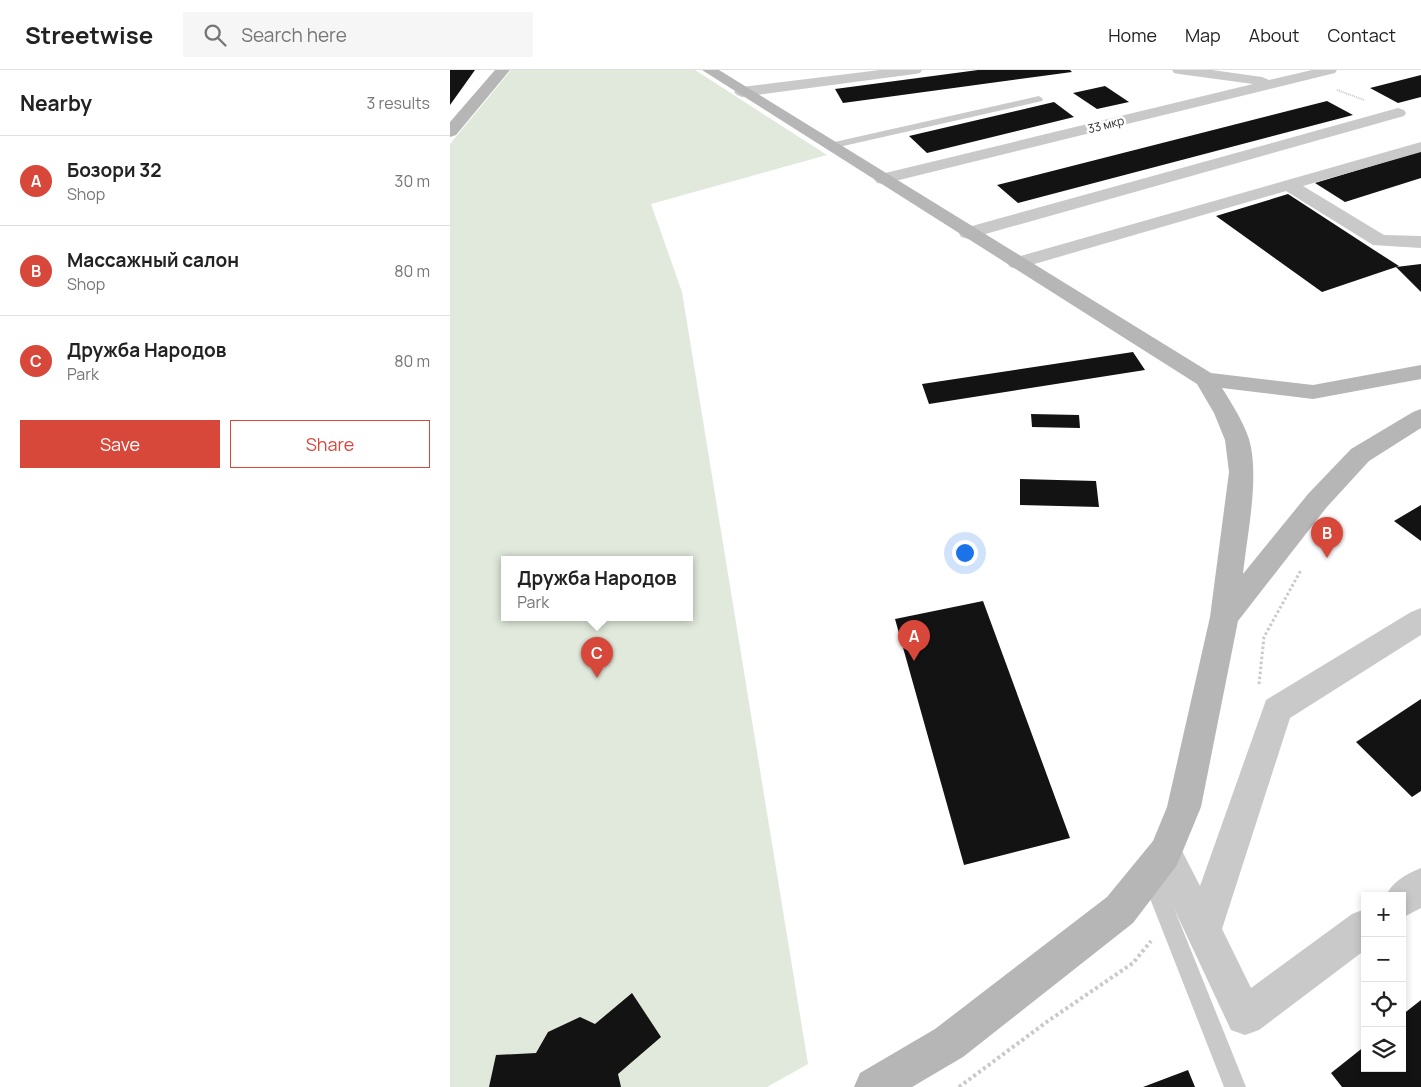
<!DOCTYPE html>
<html lang="en">
<head>
<meta charset="utf-8">
<style>
	body { margin:0; font-family:Manrope,sans-serif; background:#f6f6f6; color:#222 }
	.controls { position:absolute; right:15px; bottom:15px; display:grid; overflow:hidden; border-radius:0px; box-shadow:0 2px 8px #0003 }
	.controls button { width:45px; height:45px; display:grid; place-items:center; padding:0; border:0; border-bottom:1px solid #e0e0e0; background:#fff; color:#222; font:25px sans-serif }
	.you { position:absolute; left:514px; top:482px; width:18px; height:18px; margin:-12px; border:4px solid #fff; border-radius:50%; background:#1a73e8; box-shadow:0 0 0 8px #1a73e833 }
	.badge { display:grid; place-items:center; width:32px; height:32px; border-radius:50%; background:#d7483b; color:#fff; font-size:16px; font-weight:700 }
	.pin { position:absolute; translate:-50% -41px; filter:drop-shadow(0 1px 2px #0008) }
	.pin::after { content:''; position:absolute; top:26px; width:18px; height:15px; background:inherit; clip-path:polygon(0 0,100% 0,50% 100%) }
	.popup { position:absolute; left:51px; top:486px; width:192px; height:65px; box-sizing:border-box; display:grid; place-content:center; border-radius:0px; background:#fff; filter:drop-shadow(0 1px 4px #0005); font-size:16px; white-space:nowrap; color:#767676 }
	.popup b { font-size:19px; color:#222 }
	.popup::after { content:''; position:absolute; left:50%; top:100%; margin-left:-10px; border:10px solid transparent; border-top-color:#fff }
	.list { margin:0; padding:0; list-style:none }
	h2 { display:flex; justify-content:space-between; align-items:center; height:65px; margin:0; padding:0 20px; font-size:21px }
	h2 small { font-size:16px; font-weight:400; color:#767676 }
	.list li { display:grid; grid-template-columns:32px 1fr auto; gap:15px; align-items:center; box-sizing:border-box; height:90px; padding:0 20px; border-top:1px solid #e0e0e0 }
	.list b { display:block; font-size:19px; white-space:nowrap }
	.list p { margin:0; font-size:16px; white-space:nowrap; color:#767676 }
	.list em { font-size:16px; font-style:normal; color:#767676 }
	.actions { display:flex; gap:10px; padding:15px 20px }
	.actions a { flex:1; padding:11px 0; border:1px solid #d7483b; border-radius:0px; text-align:center; font-size:18px; color:#d7483b }
	.actions .main { background:#d7483b; color:#fff }
	.icon { flex:none; width:28px; height:28px; fill:none; stroke:currentColor; stroke-width:2; stroke-linecap:round; stroke-linejoin:round }
	.map { position:relative; flex:none; width:971px; height:1017px; overflow:hidden }
	header { display:flex; align-items:center; gap:30px; box-sizing:border-box; height:70px; padding:0 25px; background:#fff; border-bottom:1px solid #e0e0e0 }
	header strong { font-size:24px }
	nav { display:flex; gap:28px; margin-inline-start:auto; font-size:18px }
	.search { width:350px; height:45px; background:#f6f6f6; display:flex; align-items:center; gap:12px; box-sizing:border-box; padding:0 18px; border-radius:0px; color:#767676; font-size:19px }
	main { display:flex }
	aside { flex:1; background:#fff }
	.map>svg:first-child { display:block }
	.green { fill:#e0e9db; fill-rule:evenodd }
	.building { fill:#131313 }
	.lines { fill:none; stroke-linecap:round; stroke-linejoin:round }
	.path-far2 { stroke:#c9c9c9; stroke-width:2; stroke-dasharray:1 1; stroke-linecap:butt }
	.path-far1 { stroke:#c9c9c9; stroke-width:3; stroke-dasharray:2.5 2.5; stroke-linecap:butt }
	.path { stroke:#c9c9c9; stroke-width:4; stroke-dasharray:3 3; stroke-linecap:butt }
	.lane { fill:#c9c9c9; fill-rule:evenodd }
	.street { fill:#c9c9c9; fill-rule:evenodd }
	.secondary { fill:#b6b6b6; fill-rule:evenodd }
	.labels { text-anchor:middle; stroke-width:5; stroke-linejoin:round; paint-order:stroke }
	.far-street-label { font-size:12px; fill:#2c2c2c; stroke:#fff }
</style>
</head>
<body>
<header>
<strong>Streetwise</strong>
<div class="search"><svg class="icon" aria-label="search" viewBox="0 0 24 24"><circle cx="10" cy="10" r="6"/><path d="M15 15l6 6"/></svg>Search here</div>
<nav><a>Home</a><a>Map</a><a>About</a><a>Contact</a></nav>
</header>
<main>
<aside>
<h2>Nearby<small>3 results</small></h2>
<ul class="list">
<li><span class="badge">A</span><div><b>Бозори 32</b><p>Shop</p></div><em>30 m</em></li>
<li><span class="badge">B</span><div><b>Массажный салон</b><p>Shop</p></div><em>80 m</em></li>
<li><span class="badge">C</span><div><b>Дружба Народов</b><p>Park</p></div><em>80 m</em></li>
</ul>
<div class="actions"><a class="main">Save</a><a>Share</a></div>
</aside>
<div class="map">
<svg width="971" height="1017" viewBox="0 0 971 1017">
	<rect width="100%" height="100%" fill="#fff"/>
	<path class="green" d="M61,0h184l132,85 -176,49 31,88 126,772 -41,23h-317v-943zM54,489h186v58h-186z"/>
	<path class="building" d="M0,0h25l-25,35z
		M528,0h92l2,2 -229,31 -8,-14z
		M971,5v22l-23,6 -28,-15z
		M655,16l24,16 -32,7 -24,-16z
		M877,31l26,14 -335,88 -21,-18z
		M604,32l20,15 -147,36 -18,-17z
		M971,81v27l-76,24 -30,-19z
		M838,124l86,56 25,16 -77,26 -106,-76z
		M971,194v28l-25,-25z
		M683,282l12,18 -216,34 -7,-20z
		M581,344l48,1 1,13 -48,-1z
		M570,409l76,2 3,26 -79,-2z
		M971,435v36l-27,-20z
		M533,531l87,237 -106,27 -69,-246z
		M971,629v92l-9,6 -56,-55z
		M182,923l29,44 -43,37 3,13h-132l7,-32 40,-2 12,-21 32,-15 15,7z
		M971,930v87h-79l-11,-14 34,-27v22h37v-53z
		M738,1000l7,17h-52z"/>
	<g class="lines">
		<path class="path-far2" d="M887,20l27,10"/>
		<path class="path-far1" d="M809,614l5,-47 37,-67"/>
		<path class="path" d="M509,1017l89,-66 85,-58 18,-22"/>
		<path class="lane" d="M589,26l4,3 -1,2 -212,48 -4,-3 4,-3z
			M700,794l7,2 89,221h-22l-84,-214 3,-7z"/>
		<path class="street" d="M430,0h42l-2,3 -5,1 -173,23 -5,-2 -3,-3 3,-3 5,-2z
			M722,0h40l50,7 7,3 43,-10h25l-2,3 -452,111 -6,-1 -3,-4 3,-4 376,-91 -74,-10 -5,-1z
			M948,38l6,2 2,3 -2,3 -429,121 -7,2 -7,-2 -2,-4 2,-4z
			M971,72v10l-118,34 81,49 37,1v12l-48,-3 -87,-54 -262,76 -7,2 -7,-2 -3,-4 3,-4z
			M971,538v27l-131,83 -68,211 29,59 101,-74 13,-5v41l-106,80 -14,5 -14,-5 -83,-177 5,-12 12,-5 12,5 23,45 66,-186 145,-88z
			M971,798v40l-19,10v-22h-16c6,-15 21,-22 35,-28z"/>
		<path class="secondary" d="M45,0h15l-54,65 -6,2v-15z
			M252,0h17l492,303 102,12 108,-20v14l-108,20 -91,-11c10,16 21,33 27,51 11,37 -2,96 -6,135l65,-80 43,-45 62,-37 8,-3v19l-52,33 -43,47 -88,113 -37,186 -24,58 -44,58 -170,134 -51,30h-58l6,-14 75,-44 172,-132 46,-56 14,-34 43,-190 19,-145 -4,-32 -11,-27 -17,-29z"/>
	</g>
	<g class="labels">
		<g class="far-street-label">
			<text transform="translate(656 55) rotate(-14)" y="4">33 мкр</text>
		</g>
	</g>
</svg>
<div class="controls">
<button>+</button>
<button>−</button>
<button><svg class="icon" aria-label="locate" viewBox="0 0 24 24"><circle cx="12" cy="12" r="6"/><path d="M12 2v4M12 18v4M2 12h4M18 12h4"/></svg></button>
<button><svg class="icon" aria-label="layers" viewBox="0 0 24 24"><path d="M12 4l9 5-9 5-9-5zM3 14l9 5 9-5"/></svg></button>
</div>
<div class="you"></div>
<div class="pin badge" style="left:464px;top:591px">A</div>
<div class="pin badge" style="left:877px;top:488px">B</div>
<div class="pin badge" style="left:147px;top:608px">C</div>
<div class="popup"><b>Дружба Народов</b>Park</div>
</div>
</main>
</body>
</html>
